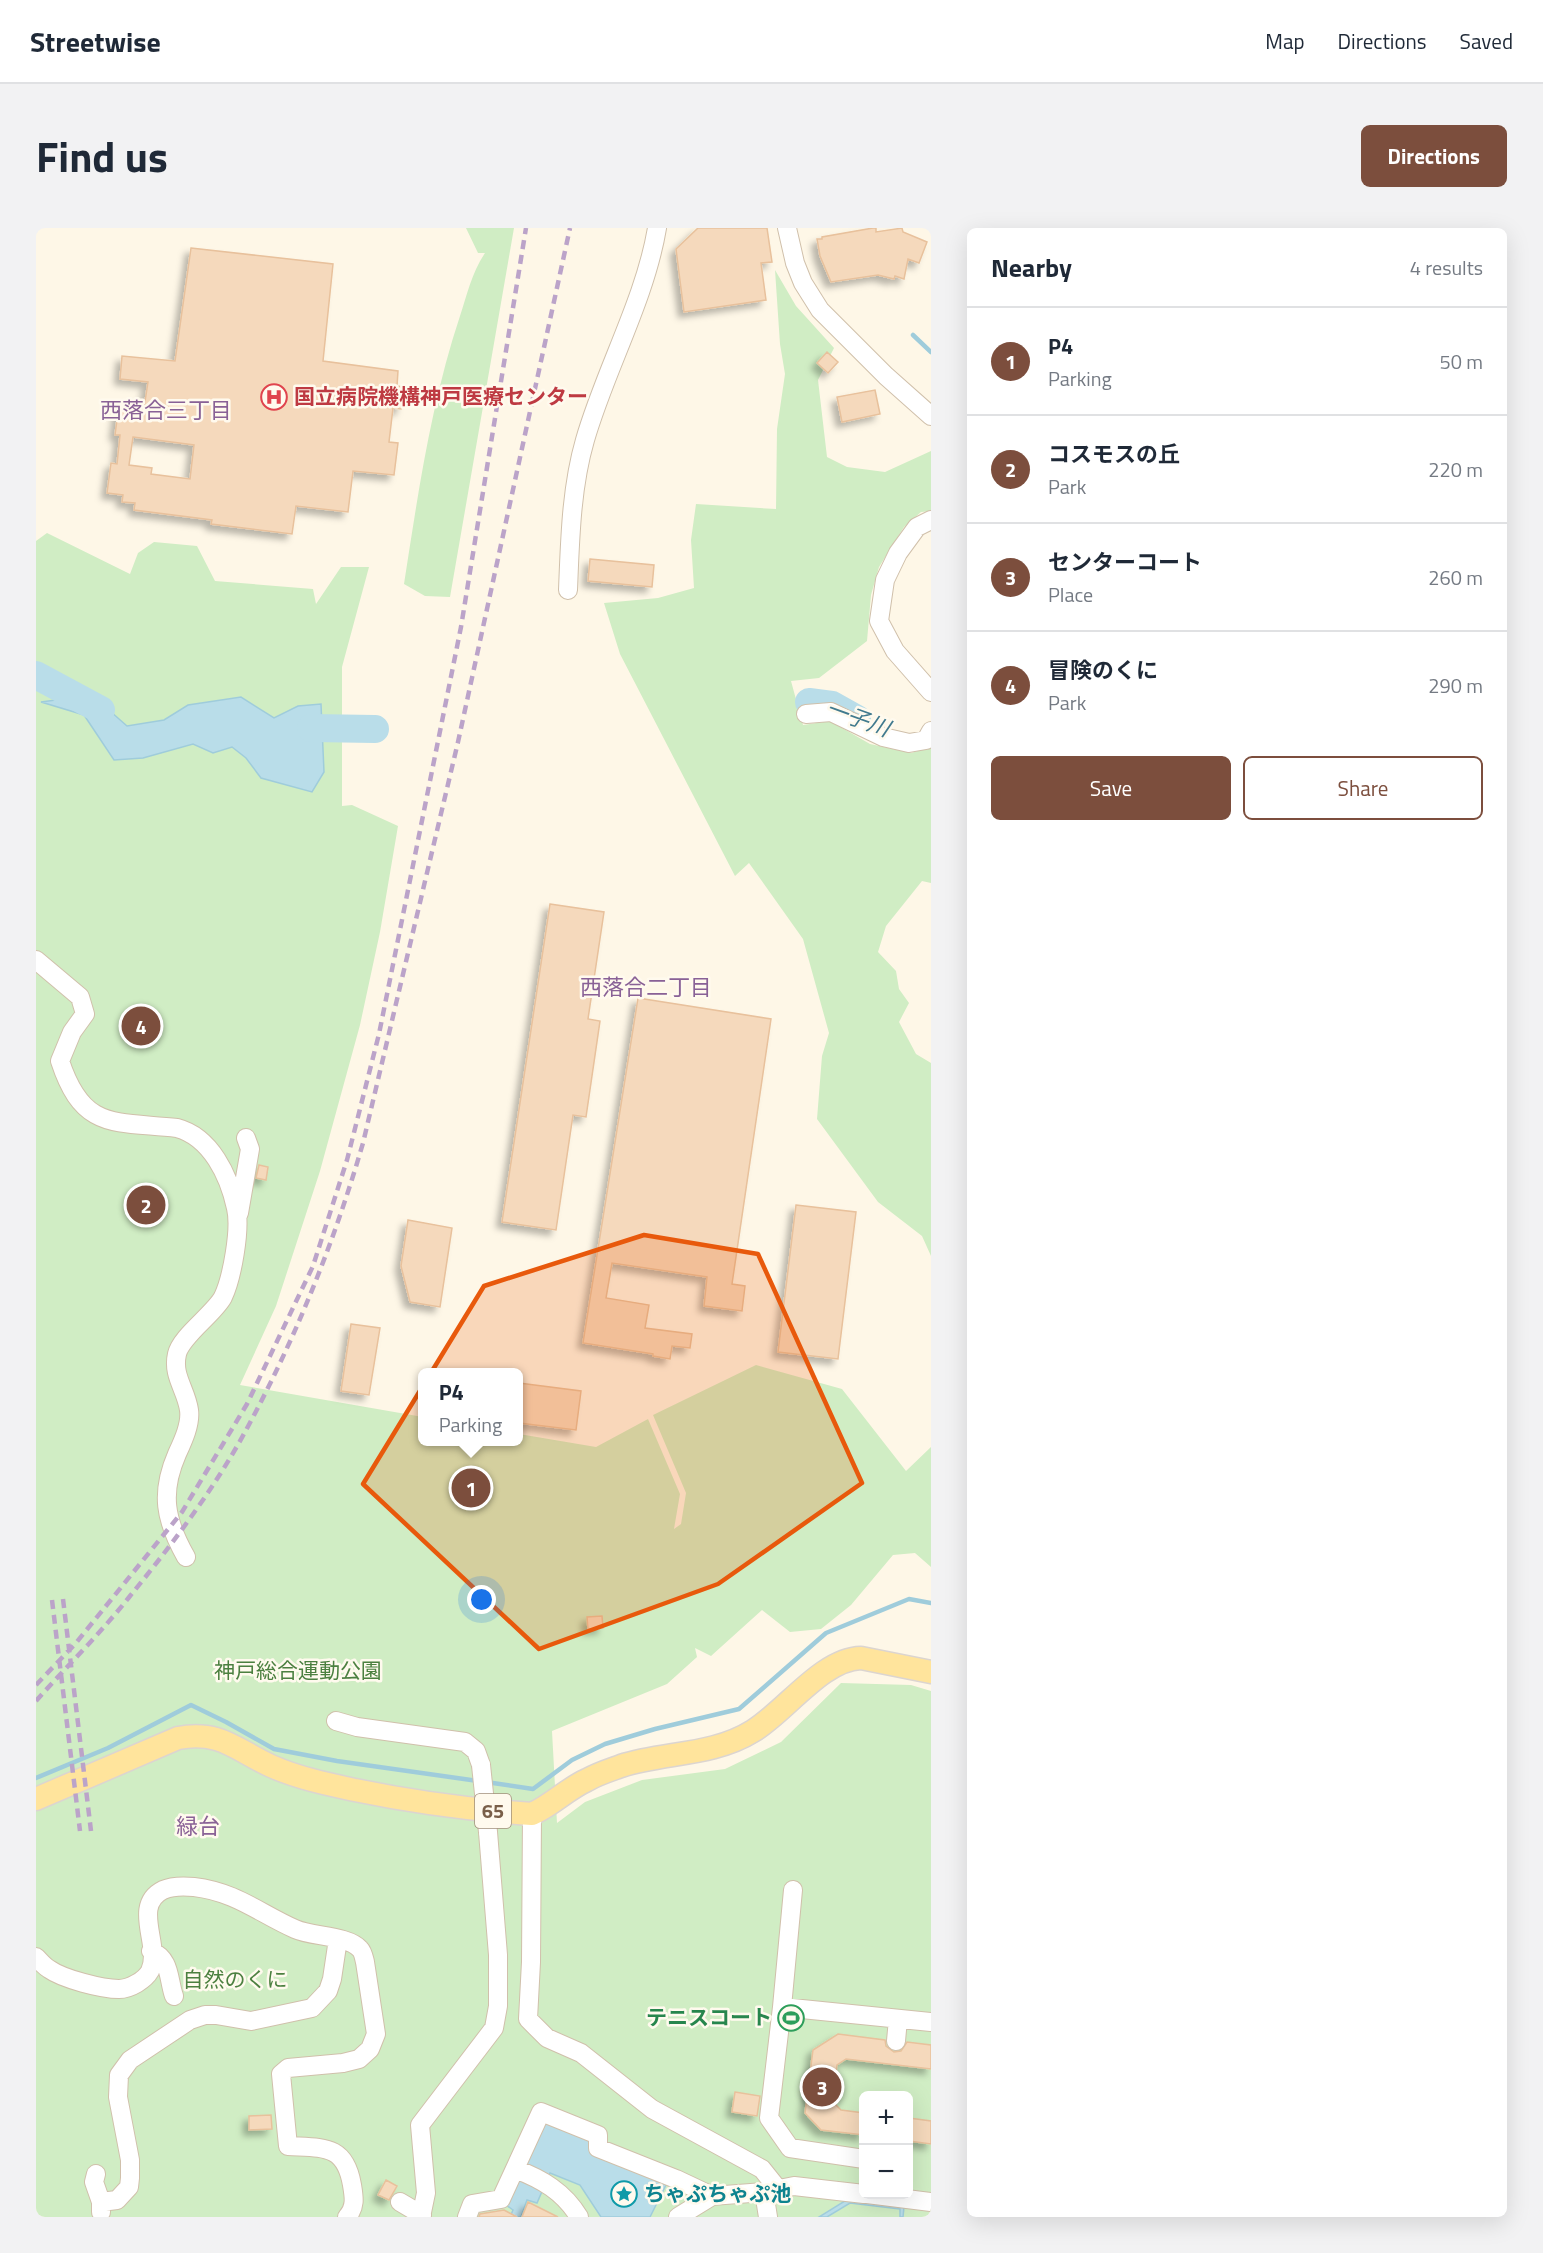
<!DOCTYPE html>
<html lang="en">
<head>
<meta charset="utf-8">
<style>
	body { margin:0; font-family:"Titillium Web","Noto Sans JP",sans-serif; background:#f2f2f3; color:#1f2937 }
	.controls { position:absolute; right:18px; bottom:18px; display:grid; overflow:hidden; border-radius:9px; box-shadow:0 6px 24px #0002 }
	.controls button { width:54px; height:54px; display:grid; place-items:center; padding:0; border:0; border-bottom:2px solid #e0e1e3; background:#fff; color:#1f2937; font:30px sans-serif }
	.you { position:absolute; left:446px; top:1372px; width:21px; height:21px; margin:-15px; border:4px solid #fff; border-radius:50%; background:#1a73e8; box-shadow:0 0 0 9px #1a73e833 }
	.badge { display:grid; place-items:center; width:39px; height:39px; border-radius:50%; background:#7c4e3d; color:#fff; font-size:20px; font-weight:700 }
	.pin { position:absolute; translate:-50% -50%; border:3px solid #fff; box-shadow:0 2px 6px #0006 }
	.popup { position:absolute; left:382px; top:1140px; width:105px; height:78px; box-sizing:border-box; display:grid; place-content:center; border-radius:9px; background:#fff; filter:drop-shadow(0 2px 4px #0005); font-size:20px; white-space:nowrap; color:#747a83 }
	.popup b { font-size:22px; color:#1f2937 }
	.popup::after { content:''; position:absolute; left:50%; top:100%; margin-left:-12px; border:12px solid transparent; border-top-color:#fff }
	.list { margin:0; padding:0; list-style:none }
	h2 { display:flex; justify-content:space-between; align-items:center; height:78px; margin:0; padding:0 24px; font-size:26px }
	h2 small { font-size:20px; font-weight:400; color:#747a83 }
	.list li { display:grid; grid-template-columns:39px 1fr auto; gap:18px; align-items:center; box-sizing:border-box; height:108px; padding:0 24px; border-top:2px solid #e0e1e3 }
	.list b { display:block; font-size:22px; white-space:nowrap }
	.list p { margin:0; font-size:20px; white-space:nowrap; color:#747a83 }
	.list em { font-size:20px; font-style:normal; color:#747a83 }
	.actions { display:flex; gap:12px; padding:18px 24px }
	.actions a { flex:1; padding:14px 0; border:2px solid #7c4e3d; border-radius:9px; text-align:center; font-size:21px; color:#7c4e3d }
	.actions .main { background:#7c4e3d; color:#fff }
	.map { position:relative; flex:none; width:895px; height:1989px; overflow:hidden; border-radius:9px }
	header { display:flex; align-items:center; gap:36px; box-sizing:border-box; height:84px; padding:0 30px; background:#fff; border-bottom:2px solid #e0e1e3 }
	header strong { font-size:28px }
	nav { display:flex; gap:33px; margin-inline-start:auto; font-size:21px }
	.intro { display:flex; align-items:center; justify-content:space-between; box-sizing:border-box; height:144px; padding:0 36px }
	h1 { margin:0; font-size:42px }
	.button { padding:15px 27px; border-radius:9px; background:#7c4e3d; color:#fff; font-size:21px; font-weight:700 }
	main { display:flex; gap:36px; padding:0 36px }
	aside { flex:1; background:#fff; border-radius:9px; box-shadow:0 6px 24px #0002 }
	.map>svg:first-child { display:block }
	.green { fill:#d0edc4; fill-rule:evenodd }
	.water { fill:#b9dde9; stroke:#9fccdb; stroke-width:1.5 }
	.lines { fill:none; stroke-linecap:round; stroke-linejoin:round }
	.stream { stroke:#9fccdb; stroke-width:4.5 }
	.river { stroke:#b9dde9; stroke-width:28 }
	.building { fill:#f5d9bc; stroke:#e8c19c; stroke-width:1.5; fill-rule:evenodd; filter:url(#shadow) }
	.minor-casing { stroke:#d0c0ab; stroke-width:20 }
	.major-casing { stroke:#dcd5d0; stroke-width:25 }
	.minor { stroke:#fff; stroke-width:18 }
	.major { stroke:#ffe49c; stroke-width:22 }
	.rail { stroke:#bba3c9; stroke-width:4.5; stroke-dasharray:9 6; stroke-linecap:butt }
	.minor-bridge-casing { stroke:#d0c0ab; stroke-width:20; stroke-linecap:butt }
	.minor-bridge { stroke:#fff; stroke-width:18 }
	.marked { fill:#e8590c; fill-opacity:0.2; stroke:#e8590c; stroke-width:4.5; stroke-linejoin:round }
	.labels { text-anchor:middle; stroke-width:5; stroke-linejoin:round; paint-order:stroke }
	.shield { fill:#fffaee; stroke:#a18e7a; stroke-width:1.5 }
	.shield-label { font-size:20px; font-weight:bold; fill:#795f49 }
	.health-label { font-size:21px; font-weight:bold; fill:#be3a42; stroke:#fffaee; text-anchor:start }
	.park-label { font-size:21px; fill:#4c8040; stroke:#fffaee }
	.leisure-label { font-size:21px; font-weight:bold; fill:#27864d; stroke:#fffaee; text-anchor:end }
	.culture-label { font-size:21px; font-weight:bold; fill:#0d838f; stroke:#fffaee; text-anchor:start }
	.neighbourhood-label { font-size:22px; fill:#896196; stroke:#fffaee }
	.water-label { font-size:22px; font-style:italic; fill:#417a8e; stroke:#fffaee }
</style>
</head>
<body>
<header>
<strong>Streetwise</strong>
<nav><a>Map</a><a>Directions</a><a>Saved</a></nav>
</header>
<div class="intro"><h1>Find us</h1><a class="button">Directions</a></div>
<main>
<div class="map">
<svg width="895" height="1989" viewBox="0 0 895 1989">
	<defs>
		<filter id="shadow"><feDropShadow dx="-5.5" dy="5.5" stdDeviation="3" flood-color="#0004"/></filter>
	</defs>
	<rect width="100%" height="100%" fill="#fef7e7"/>
	<path class="green" d="M430,0h48l-64,369 -25,-1 -21,-12c14,-90 27,-181 56,-268 7,-21 12,-44 25,-63h-7z
		M739,42l21,36 38,42 -16,32 9,77 20,10 38,5 46,-21v60l-10,1 -17,15 -25,40 -8,28 -4,46 -48,37 -28,3 12,44 27,-4 40,23 41,9 20,-6v136l-9,-2 -36,45 -8,26 18,19 3,18 10,14 -10,19 17,32 15,9v193l-9,-20 -44,-34 -61,-83 5,-63 7,-23 -26,-94 -54,-76 -14,13 -115,-222 -16,-51 54,-5 36,-10 -3,-48 5,-36 80,5 1,-80 8,-55 -5,-30z
		M11,305l83,41 8,-21 16,-11 43,4 18,35 98,8 3,15 25,-37h28l-27,100v139l10,-1 46,21 -18,106 -20,93 -40,146 -44,135 -36,79 183,32v25h96v-8l77,13 52,-28 32,75 -6,35 7,-5 5,-31 -33,-78 103,-50 86,24 64,82 25,-24v120l-16,-14 -22,2 -42,50 -30,24 -31,3 -28,-22 -51,46 -16,-8 2,9 -30,27 -115,47 5,92 28,-21 57,-22 83,-11 56,-27 60,-59 70,2 20,6v526h-895v-1676zM205,469l33,21 24,-12 -37,72 -15,-20 -14,-11 -19,6 -20,-9 -79,16 -30,-45 26,-4 17,15 37,-6 24,-15zM828,1868h45v98h-45z"/>
	<path class="water" d="M49,468l25,15 17,15 37,-6 24,-15 53,-8 33,21 24,-12 23,-2 3,68 -12,20 -51,-14 -15,-20 -14,-11 -19,6 -20,-9 -50,14 -29,2 -30,-45 -43,-13z
		M508,1890l50,20 74,43 -18,36h-49l-21,-32 -30,-12 -13,30 -10,-3 -6,17h-11l3,-7 -7,-5z
		M812,1971l56,8 -1,10h-3v-8l-50,-6 -23,14h-8z"/>
	<g class="lines">
		<path class="stream" d="M877,107l18,17
			M0,1550l72,-30 83,-43 35,17 48,27 63,12 141,20
			M450,1554l47,7 39,-29 33,-16 50,-15 84,-20 87,-76 83,-34 22,4"/>
		<path class="river" d="M0,447l65,35
			M773,474l23,3 25,14
			M275,500l64,1"/>
	</g>
	<path class="building" d="M662,0h69l5,34 -11,1 5,37 -82,12 -8,-63z
		M837,0h3v4l26,-4 1,4 24,10 -8,21 -11,-4 -4,20 -9,-3 -1,3 -16,-4 -47,7 -11,-26 -3,-17h5v-2z
		M155,20l142,16 -10,97 75,10 -1,15 7,1 -3,22 -8,-1 -4,34 9,1 -4,32 -41,-4 -5,41 -52,-6 -4,28 -81,-10 1,-4 -78,-10 1,-7 -13,-1 1,-7 -16,-2 4,-30 6,1 3,-29h-5l4,-30 25,3 4,-26 -28,-3 2,-23 53,5zM97,209l61,8 -4,34 -39,-5 1,-6 -23,-3z
		M791,124l11,10 -10,11 -11,-10z
		M839,162l5,24 -38,8 -5,-25z
		M554,331l64,6 -2,22 -64,-6z
		M514,676l54,8 -16,107 12,2 -14,96 -13,-2 -17,115 -54,-8z
		M602,770l133,21 -39,265 13,2 -3,25 -38,-5 3,-29 -95,-14 -6,35 43,7 -4,23 47,6 -2,14 -18,-2 -2,13 -17,-3v-2l-70,-11z
		M223,937l9,2 -2,13 -10,-2z
		M760,977l60,7 -18,147 -60,-7z
		M372,992l44,8 -12,79 -30,-5 -9,-36z
		M315,1096l29,4 -11,67 -28,-4z
		M483,1155l62,8 -5,39 -57,-7z
		M566,1388l1,12 -15,1 -1,-12z
		M802,1806l47,6 1,6 8,6 7,-1 6,-9 24,3v24l-85,-10 -9,6 -4,37 8,8 23,3v22l-43,-5 -16,-17 8,-63z
		M699,1864l25,4 -3,20 -25,-4z
		M235,1887l1,14 -23,1v-14z
		M873,1890l22,3v23l-22,-3z
		M350,1952l11,6 -8,14 -11,-5z
		M492,1974l30,15h-36z
		M468,1982l13,7h-38l1,-3z"/>
	<g class="lines">
		<g class="minor-casing">
			<path id="minor" d="M751,0l8,35 8,20 17,27 66,66 45,40
				M895,292l-14,7 -19,26 -13,27 -6,41 16,30 36,41
				M532,362c2,-49 3,-102 17,-150 20,-70 60,-140 72,-212
				M770,486l25,-2 52,25 26,6 17,-3 5,-9
				M0,732l44,37 5,17 -13,18 -12,29c23,70 54,60 117,67 34,9 52,48 59,80 5,21 -4,70 -13,89 -9,17 -42,39 -46,57 -5,22 9,35 12,56 2,14 -6,31 -12,44 -17,39 -12,66 9,103
				M203,985l11,-64 -4,-11
				M300,1493l21,6 108,15 11,9 5,14
				M496,1586l-1,148 -3,57 19,19 34,15 71,56 110,60 16,20
				M115,1723c20,8 17,28 23,45
				M0,1729c4,4 8,9 13,12 14,10 53,20 70,20 11,0 26,-9 31,-18 12,-25 -19,-65 13,-81 9,-4 21,-4 31,-3 42,5 65,26 101,42 17,8 52,6 65,20 3,3 4,9 5,13l11,72 -6,15 -11,10 -16,4 -55,5 -7,6 7,72c35,2 57,-2 64,39 2,12 4,22 -5,32
				M746,1779l11,-117
				M860,1813l2,-22
				M828,1931l-74,-11 -21,-30 13,-111 149,15
				M479,1941c27,10 49,23 64,48
				M60,1946l-2,8 7,20
				M831,1966l64,8
				M676,1968l52,-4
				M364,1974l22,13
				M65,1984v-10l16,-2 12,-13 1,-9v-18l-12,-63 1,-22 11,-15 60,-40 15,-5h11l35,6 61,-13 16,-17 4,-12 6,-40
				M385,1989l5,-24 -6,-68 74,-97 4,-22v-51l-10,-123
				M431,1989l5,-13 29,-5 40,-87 57,23v13l78,31 36,17 -34,21
				M732,1989l-4,-25 30,-6 70,8"/>
		</g>
		<g class="major-casing">
			<path id="major" d="M0,1571l142,-61c42,-8 58,12 93,28 27,12 56,18 84,24 58,12 118,20 177,24 20,-9 35,-25 55,-34 10,-6 23,-10 34,-14 43,-14 92,-10 132,-35 33,-20 69,-72 108,-73l70,14"/>
		</g>
		<use href="#minor" class="minor"/>
		<use href="#major" class="major"/>
		<path class="rail" d="M27,1371l28,232
			M16,1372l28,231
			M0,1457l40,-42 106,-131 65,-108 66,-138 34,-106 32,-126 82,-407 65,-399
			M0,1473c31,-35 65,-68 94,-105 41,-50 84,-107 115,-164 50,-92 89,-189 118,-289l95,-401 112,-514"/>
		<g class="minor-bridge-casing">
			<path id="minor-bridge" d="M445,1537l7,67"/>
		</g>
		<use href="#minor-bridge" class="minor-bridge"/>
	</g>
	<path class="marked" d="M608,1007l114,19 104,229 -144,101 -179,65 -176,-165 121,-198z"/>
	<defs>
		<g id="hospital-ring" transform="scale(1.35)"><circle r="9.5" fill="#fffaee" stroke="#e0444e" stroke-width="1.5"/><path d="M-5-5h3v3.5h4V-5h3V5h-3V1.5h-4V5h-3Z" fill="#e0444e"/></g>
		<g id="stadium-ring" transform="scale(1.35)"><circle r="9.5" fill="#fffaee" stroke="#2e9e5b" stroke-width="1.5"/><path d="M0-5a6.5 5 0 1 0 0 10a6.5 5 0 1 0 0-10ZM-3.5-1.8h7v3.6h-7Z" fill="#2e9e5b"/></g>
		<g id="sight-ring" transform="scale(1.35)"><circle r="9.5" fill="#fffaee" stroke="#0f9aa8" stroke-width="1.5"/><path d="M0-6L1.8-2.2L6-1.7L2.9 1.2L3.7 5.4L0 3.3L-3.7 5.4L-2.9 1.2L-6-1.7L-1.8-2.2Z" fill="#0f9aa8"/></g>
	</defs>
	<g fill-rule="evenodd">
		<use href="#hospital-ring" x="238" y="169"/>
		<use href="#stadium-ring" x="755" y="1790"/>
		<use href="#sight-ring" x="588" y="1966"/>
	</g>
	<g class="labels">
		<rect class="shield" x="439" y="1566" width="36" height="34" rx="4.5"/>
		<g class="shield-label">
			<text x="457" y="1590">65</text>
		</g>
		<g class="health-label">
			<text x="258" y="176">国立病院機構神戸医療センター</text>
		</g>
		<g class="park-label">
			<text x="262" y="1450">神戸総合運動公園</text>
			<text x="199" y="1759">自然のくに</text>
		</g>
		<g class="leisure-label">
			<text x="736" y="1797">テニスコート</text>
		</g>
		<g class="culture-label">
			<text x="608" y="1973">ちゃぷちゃぷ池</text>
		</g>
		<g class="neighbourhood-label">
			<text x="130" y="190">西落合三丁目</text>
			<text x="610" y="767">西落合二丁目</text>
			<text x="162" y="1606">緑台</text>
		</g>
		<g class="water-label">
			<text transform="translate(822 490) rotate(20)" y="8">一子川</text>
		</g>
	</g>
</svg>
<div class="controls">
<button>+</button>
<button>−</button>
</div>
<div class="you"></div>
<div class="pin badge" style="left:435px;top:1260px">1</div>
<div class="popup"><b>P4</b>Parking</div>
<div class="pin badge" style="left:110px;top:977px">2</div>
<div class="pin badge" style="left:786px;top:1859px">3</div>
<div class="pin badge" style="left:105px;top:798px">4</div>
</div>
<aside>
<h2>Nearby<small>4 results</small></h2>
<ul class="list">
<li><span class="badge">1</span><div><b>P4</b><p>Parking</p></div><em>50 m</em></li>
<li><span class="badge">2</span><div><b>コスモスの丘</b><p>Park</p></div><em>220 m</em></li>
<li><span class="badge">3</span><div><b>センターコート</b><p>Place</p></div><em>260 m</em></li>
<li><span class="badge">4</span><div><b>冒険のくに</b><p>Park</p></div><em>290 m</em></li>
</ul>
<div class="actions"><a class="main">Save</a><a>Share</a></div>
</aside>
</main>
</body>
</html>
